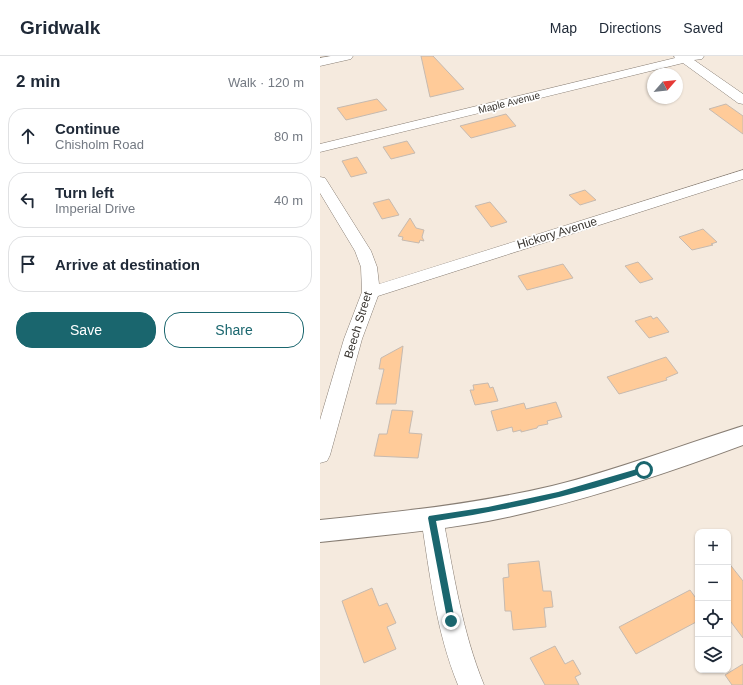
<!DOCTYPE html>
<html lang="en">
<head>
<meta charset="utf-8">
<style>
	body { margin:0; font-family:Helvetica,sans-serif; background:#f2f2f3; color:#1f2937 }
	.controls { position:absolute; right:12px; bottom:12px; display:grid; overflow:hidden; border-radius:8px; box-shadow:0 1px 3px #0004 }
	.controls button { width:36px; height:36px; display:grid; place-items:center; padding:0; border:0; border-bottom:1px solid #e0e1e3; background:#fff; color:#1f2937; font:20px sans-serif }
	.compass { position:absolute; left:327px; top:12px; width:36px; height:36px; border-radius:50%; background:#fff; box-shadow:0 1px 3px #0004; rotate:62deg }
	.stop { position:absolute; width:12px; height:12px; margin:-9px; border:3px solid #1a666e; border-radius:50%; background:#fff }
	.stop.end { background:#1a666e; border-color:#fff; box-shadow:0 1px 4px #0008 }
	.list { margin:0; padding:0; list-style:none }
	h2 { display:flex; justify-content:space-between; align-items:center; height:52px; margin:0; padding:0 16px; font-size:17px }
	h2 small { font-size:13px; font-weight:400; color:#747a83 }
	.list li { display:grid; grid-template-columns:26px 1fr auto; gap:12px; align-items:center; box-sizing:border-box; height:56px; margin:0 8px 8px; padding:0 8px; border:1px solid #e0e1e3; border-radius:16px }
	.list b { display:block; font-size:15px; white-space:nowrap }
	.list p { margin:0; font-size:13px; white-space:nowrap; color:#747a83 }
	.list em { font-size:13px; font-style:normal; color:#747a83 }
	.actions { display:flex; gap:8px; padding:12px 16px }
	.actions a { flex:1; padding:9px 0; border:1px solid #1a666e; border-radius:16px; text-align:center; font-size:14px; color:#1a666e }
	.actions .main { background:#1a666e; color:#fff }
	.icon { flex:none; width:22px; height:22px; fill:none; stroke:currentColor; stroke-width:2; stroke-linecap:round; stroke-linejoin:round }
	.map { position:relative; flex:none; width:423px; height:629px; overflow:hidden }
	header { display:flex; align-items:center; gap:24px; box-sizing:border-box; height:56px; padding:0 20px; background:#fff; border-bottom:1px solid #e0e1e3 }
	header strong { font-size:19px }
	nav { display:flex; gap:22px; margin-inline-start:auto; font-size:14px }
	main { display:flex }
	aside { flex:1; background:#fff }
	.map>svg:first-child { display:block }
	.building { fill:#ffcb99; stroke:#c6bab0 }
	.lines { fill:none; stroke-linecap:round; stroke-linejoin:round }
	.minor-casing { stroke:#887e74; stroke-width:1 }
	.major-casing { stroke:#887e74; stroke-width:2 }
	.minor { fill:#fff; fill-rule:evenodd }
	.major { fill:#fff; fill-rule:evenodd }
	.route { fill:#1a666e }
	.labels { text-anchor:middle; stroke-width:3.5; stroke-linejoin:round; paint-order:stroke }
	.far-street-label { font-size:10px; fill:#38342f; stroke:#fff }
	.street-label { font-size:12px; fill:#38342f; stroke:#fff }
</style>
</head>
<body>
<header>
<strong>Gridwalk</strong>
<nav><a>Map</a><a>Directions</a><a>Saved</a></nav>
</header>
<main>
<aside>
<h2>2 min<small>Walk · 120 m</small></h2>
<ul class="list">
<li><svg class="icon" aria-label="ahead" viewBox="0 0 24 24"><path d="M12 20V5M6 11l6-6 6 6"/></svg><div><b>Continue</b><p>Chisholm Road</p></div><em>80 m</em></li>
<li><svg class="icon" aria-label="left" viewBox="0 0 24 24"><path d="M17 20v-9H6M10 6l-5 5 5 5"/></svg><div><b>Turn left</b><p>Imperial Drive</p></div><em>40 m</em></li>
<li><svg class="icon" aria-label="arrive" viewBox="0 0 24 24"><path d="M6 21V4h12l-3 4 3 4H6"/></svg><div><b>Arrive at destination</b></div></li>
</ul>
<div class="actions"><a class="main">Save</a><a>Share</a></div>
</aside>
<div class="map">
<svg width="423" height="629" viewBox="0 0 423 629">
	<rect width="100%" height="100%" fill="#f5eade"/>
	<path class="building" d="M101,0h12l31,33 -34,8z
		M57,43l10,11 -41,10 -9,-12z
		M406,48l17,12v18l-34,-25z
		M186,58l10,12 -45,12 -11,-12z
		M87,85l8,12 -24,6 -8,-12z
		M37,101l10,16 -16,4 -9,-16z
		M265,134l11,10 -16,5 -11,-10z
		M69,143l10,16 -17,4 -9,-16z
		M170,146l17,20 -16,5 -16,-21z
		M90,162l6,10 8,2 -2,7 2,4 -4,-1 -1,3 -17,-3 1,-3 -5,-1z
		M383,173l14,13 -6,2 2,1 -21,5 -13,-13z
		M318,206l15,17 -13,4 -15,-17z
		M243,208l10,14 -46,12 -9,-14z
		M331,260l2,3 4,-2 12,15 -20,6 -14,-17z
		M83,290l-7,58h-20l8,-35h-5l2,-11z
		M346,301l12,16 -12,5 1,2 -48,14 -12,-17z
		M168,327l2,5 3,-1 5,14 -23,4 -5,-15h4l-1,-5z
		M236,346l6,15 -15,4 1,3 -10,2 -1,2 -16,4v-2l-8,2 -1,-5 -15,4 -6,-20 33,-8 2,6z
		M72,354l21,1 -4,22 13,1 -4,24 -44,-2 5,-22h8z
		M219,505l4,30h8l2,16 -9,1 2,19 -33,3 -2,-19h-6l-2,-33 6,-1 -1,-13z
		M408,506l15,19v57l-15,-20z
		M52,532l7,18 8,-3 9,20 -9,4 9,22 -32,14 -22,-62z
		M370,534l8,11v20l-62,33 -17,-27z
		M235,590l10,18 8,-4 8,14 -6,3 4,8h-34l-15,-27z
		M423,608v21h-11l-7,-10z"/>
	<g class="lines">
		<g class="minor-casing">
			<path id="minor" d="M11,0h22l-2,3 -31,7v-8z
				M354,0h30l-2,3 -8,1 49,34v10l-5,-1 -55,-40 -363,89v-8l355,-86z
				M423,114v9l-365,117 -16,43 -32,116 -3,6 -7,2v-43l24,-81 18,-47 -1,-25 -6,-16 -35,-58v-16l5,1 2,3 44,70 6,16 2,17z
				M112,453l8,2 3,7c11,57 19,113 41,167h-26c-22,-54 -28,-110 -37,-167l3,-7z"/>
		</g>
		<g class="major-casing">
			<path id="major" d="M423,370v19c-83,31 -168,59 -255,76 -55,10 -112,15 -168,21v-22c78,-8 155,-16 232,-34 65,-16 127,-40 191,-60z"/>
		</g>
		<use href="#minor" class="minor"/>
		<use href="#major" class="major"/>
	</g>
	<path class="route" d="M324,411l3,3 -1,2c-68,23 -139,38 -210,49l19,100 -1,3h-6l-20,-106 1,-2 59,-9 70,-15z"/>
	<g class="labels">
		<g class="far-street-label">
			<text transform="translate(189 46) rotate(-14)" y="4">Maple Avenue</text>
		</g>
		<g class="street-label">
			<text transform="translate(237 177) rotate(-17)" y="4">Hickory Avenue</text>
			<text transform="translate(38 269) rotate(-73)" y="4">Beech Street</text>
		</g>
	</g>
</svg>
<div class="controls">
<button>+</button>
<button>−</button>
<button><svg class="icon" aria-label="locate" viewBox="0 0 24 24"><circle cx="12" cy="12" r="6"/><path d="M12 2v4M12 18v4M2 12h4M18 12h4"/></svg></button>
<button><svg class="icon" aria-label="layers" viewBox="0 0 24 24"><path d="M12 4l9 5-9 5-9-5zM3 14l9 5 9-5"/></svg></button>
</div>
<svg class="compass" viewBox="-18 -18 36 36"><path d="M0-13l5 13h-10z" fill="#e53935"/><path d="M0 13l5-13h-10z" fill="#747a83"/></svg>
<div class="stop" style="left:324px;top:414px"></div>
<div class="stop end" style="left:131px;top:565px"></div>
</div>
</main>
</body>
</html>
